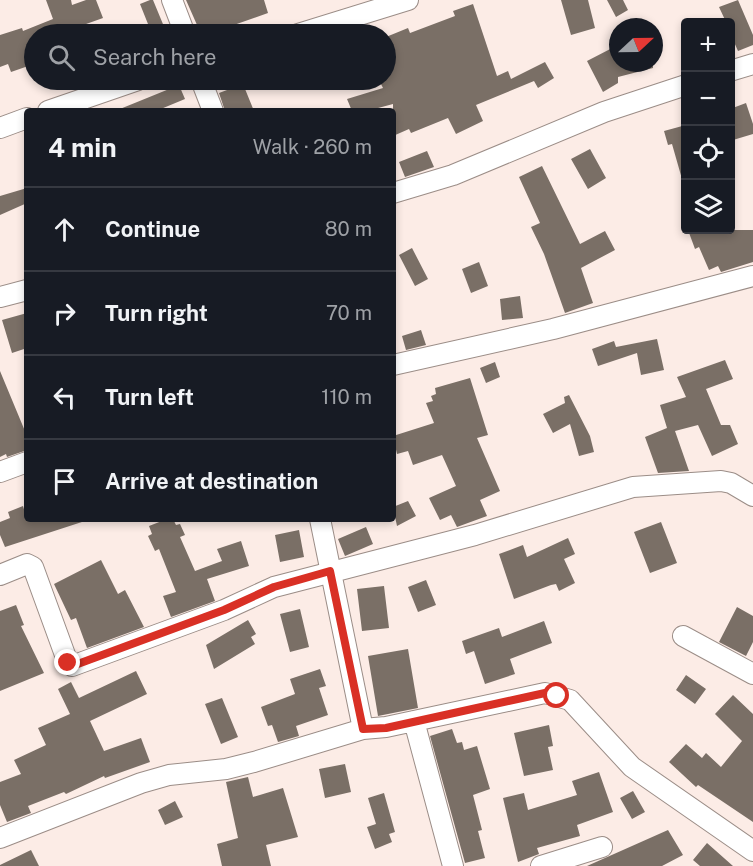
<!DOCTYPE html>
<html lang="en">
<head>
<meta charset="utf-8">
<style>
	body { margin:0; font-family:"Public Sans",sans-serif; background:#242831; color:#f1f3f6 }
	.controls { position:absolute; right:18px; top:18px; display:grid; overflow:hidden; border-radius:6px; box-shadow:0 3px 9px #0003 }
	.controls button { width:54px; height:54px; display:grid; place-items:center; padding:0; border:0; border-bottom:2px solid #363941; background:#171b24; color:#f1f3f6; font:30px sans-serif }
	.compass { position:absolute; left:609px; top:18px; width:54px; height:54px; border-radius:50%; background:#171b24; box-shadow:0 3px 9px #0003; rotate:68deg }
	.stop { position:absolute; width:18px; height:18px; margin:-14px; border:4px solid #d93025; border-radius:50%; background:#fff }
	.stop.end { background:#d93025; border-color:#fff; box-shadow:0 2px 6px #0008 }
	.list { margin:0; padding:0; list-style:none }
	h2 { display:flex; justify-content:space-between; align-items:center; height:78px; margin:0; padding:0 24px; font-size:26px }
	h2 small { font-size:20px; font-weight:400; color:#9ea1a6 }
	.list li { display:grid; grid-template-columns:39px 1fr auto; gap:18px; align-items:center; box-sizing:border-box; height:84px; padding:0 24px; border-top:2px solid #363941 }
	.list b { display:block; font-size:22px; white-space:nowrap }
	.list em { font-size:20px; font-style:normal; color:#9ea1a6 }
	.icon { flex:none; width:33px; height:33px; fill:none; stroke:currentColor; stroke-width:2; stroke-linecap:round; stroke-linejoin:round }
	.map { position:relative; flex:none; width:753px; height:866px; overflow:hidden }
	.search { position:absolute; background:#171b24; box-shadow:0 3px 9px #0003; left:24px; top:24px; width:372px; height:66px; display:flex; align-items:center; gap:15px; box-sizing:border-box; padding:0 21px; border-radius:33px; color:#9ea1a6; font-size:22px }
	.panel { position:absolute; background:#171b24; box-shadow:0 3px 9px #0003; left:24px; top:108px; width:372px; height:414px; border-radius:6px }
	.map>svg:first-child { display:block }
	.building { fill:#7a6f66 }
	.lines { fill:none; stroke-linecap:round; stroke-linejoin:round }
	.minor-casing { stroke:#9b8d87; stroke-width:22 }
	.minor { stroke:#fff; stroke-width:20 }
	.route { stroke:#d93025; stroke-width:8 }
</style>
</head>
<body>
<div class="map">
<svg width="753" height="866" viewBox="0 0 753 866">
	<rect width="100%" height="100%" fill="#fcece6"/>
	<path class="building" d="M46,0h25l1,5 14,-5h10l7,18 -45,16h-24v30l-23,8 -3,-8 -8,3v-32l22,-7 1,3 30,-12z
		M150,0h3l12,29 -13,5 -12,-30z
		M186,0h78l4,13 -37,13 3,8h-33z
		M561,0h27l7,28 -24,7z
		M607,0h16l5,10 -12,7z
		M738,0l15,35v10l-15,6 -8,-18v-11h-4l-7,-15z
		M473,4l24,72 11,-5 3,8 34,-17 9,16 -16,10 -4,-7 -58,24 7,16 -27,13 -8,-16 -37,15 -2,-4 -16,7v-32l-26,7h-15l-5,-12 36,-11 -4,-8h7v-43l22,-9 2,5 45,-17 -2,-5z
		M618,45v18h35v5l-35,9v6l-15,9 -16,-31z
		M243,84l11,27h-29l-6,-18z
		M179,85l6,14 -29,12h-41z
		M746,103l7,21v10l-20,6 -3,-8v-23z
		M686,125v53l-4,1 -10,-35 -4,1 -4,-14z
		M590,149l16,29 -18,11 -17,-30z
		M427,151l7,16 -29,10 -6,-15z
		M542,166l38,78 25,-13 10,19 -34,18 12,35 -28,10 -21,-59 -13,-27 9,-4 -21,-46z
		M27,188v15l-27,12v-19z
		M688,230h65v32l-32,10 -3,-6 -9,4 -10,-23 -4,2z
		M412,248l16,31 -13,7 -16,-31z
		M479,262l9,24 -17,7 -9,-24z
		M520,296l3,22 -21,2 -2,-21z
		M27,313v35l-15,5 -10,-33z
		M421,330l5,15 -20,5 -4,-14z
		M657,339l7,31 -23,5 -4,-22 -39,13 -6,-17 22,-8 2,6z
		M725,360l8,19 -27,10 15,36h9l8,19 -26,12 -14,-31 -23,6 14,40 -31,2 -13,-36 22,-9 -7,-23 26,-8 -9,-20z
		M495,362l5,15 -14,6 -6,-15z
		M0,371l27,65v14l-20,7 -1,-3 -6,3z
		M470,378l18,57 -11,3 23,53 -20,9 7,16 -30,11 -6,-12 -11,5 -11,-22 27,-12 -14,-31 -29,10 -5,-14 -11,3 -4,-18 41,-13 -8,-20 7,-2 -2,-5 5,-2 -1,-6z
		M569,395l21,41 4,16 -15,4 -9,-32 -17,9 -10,-19 22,-11 -1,-6z
		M408,501l8,15 -19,10 -4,-19z
		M23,506l4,13h57l1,2 -80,26 -5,-12v-13l10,-4 -2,-6z
		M167,519h6l3,6 4,-1 5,11 -5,2 15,34 27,-10 -5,-12 24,-8 8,25 -42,13 8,22 -44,16 -8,-21 13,-4 -17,-43 -4,2 -7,-15 4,-2 -3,-8z
		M661,522l16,41 -27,10 -16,-41z
		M366,527l7,17 -28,12 -7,-17z
		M299,530l5,27 -24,5 -5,-27z
		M568,538l7,16 -11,5 11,24 -16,8 -3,-7 -5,1 -37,14 -15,-45 24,-9 4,12z
		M101,560l17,34 7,-4 19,37 -57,21 -11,-30 -5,2 -17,-36z
		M426,580l10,25 -18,7 -10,-25z
		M384,586l5,42 -27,3 -5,-42z
		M16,605l8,20 -3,1 23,47 -44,18v-80z
		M737,607l16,9v26l-7,14 -27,-14z
		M300,609l9,38 -19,5 -10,-38z
		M248,620l8,14 -5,3 4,7 -41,25 -8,-24z
		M544,621l8,22 -42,16 5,15 -30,10 -11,-33 -8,3 -4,-13 37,-13 3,9z
		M408,649l10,59 -40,8 -10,-60z
		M320,669l6,17 -7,2 9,27 -32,11 3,10 -21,6 -6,-17 -4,1 -7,-19 34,-13 -5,-15z
		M136,671l11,23 -57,27 14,30 37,-13 9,24 -45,16 -1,-2 -38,18 -2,-2 -36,14 3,7 -24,9 -7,-17v-23l21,-8 -7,-14 32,-15 -8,-17 32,-14 -12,-25 13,-7 8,16z
		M686,675l20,14 -11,15 -19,-14z
		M733,695l20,19v108l-55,-37 -2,2 -27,-25 17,-18 16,14 4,-5 15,14 21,-26 -27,-27z
		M222,698l16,39 -17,7 -16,-40z
		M549,725l4,21 -5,1 5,23 -29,6 -10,-43z
		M452,729l5,14 5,-1 2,8 13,-4 13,43 -17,6 9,35 -4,1 7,27 -20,5 -35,-127z
		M345,764l6,28 -26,6 -6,-29z
		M599,772l14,40 -36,13 3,11 -43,12 2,6 -21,8 -15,-64 21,-5 4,17 49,-15 -5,-14z
		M248,777l5,20 30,-9 15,49 -32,8 5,21h-49l-5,-22 21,-6 -12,-56z
		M633,791l12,21 -13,7 -12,-21z
		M384,793l11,39 -6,2 3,8 -17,7 -8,-22 9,-3 -8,-26z
		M175,801l8,16 -18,8 -7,-15z
		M668,830l15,25 -21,11h-75z
		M707,843l26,23h-33l-7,-6z
		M31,850l8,16h-39v-1z"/>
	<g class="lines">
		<g class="minor-casing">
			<path id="minor" d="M172,0l13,34
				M298,34l110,-34
				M730,71l23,-7
				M201,80l12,31
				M48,111l90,-31
				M0,128l27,-10
				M393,193l60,-18 151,-63 82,-27
				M0,297l27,-7
				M393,365l160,-36 200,-53
				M0,472l27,-10
				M320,519l43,210
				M0,575l27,-11 6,3 35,96 4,3 152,-56 50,-23 201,-52 158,-48 88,-6 10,2 22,13
				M683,636l70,38
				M414,721l39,145
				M0,838l141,-55 28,-8 57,-6 28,-7 109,-33 23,-2 159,-34 25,7 62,67 121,84
				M541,866l61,-19"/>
		</g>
		<use href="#minor" class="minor"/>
	</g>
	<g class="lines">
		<path class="route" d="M68,663l7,2 149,-55 50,-23 56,-16 33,158 23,-1 159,-35 12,3"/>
	</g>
</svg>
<div class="controls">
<button>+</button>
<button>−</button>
<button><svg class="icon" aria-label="locate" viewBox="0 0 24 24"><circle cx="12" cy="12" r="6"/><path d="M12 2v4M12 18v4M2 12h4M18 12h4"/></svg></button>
<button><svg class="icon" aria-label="layers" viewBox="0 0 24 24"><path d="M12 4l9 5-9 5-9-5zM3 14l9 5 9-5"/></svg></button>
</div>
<svg class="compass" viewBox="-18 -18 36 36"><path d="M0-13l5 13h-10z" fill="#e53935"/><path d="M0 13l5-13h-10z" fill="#9ea1a6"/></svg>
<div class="stop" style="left:557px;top:696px"></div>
<div class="stop end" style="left:68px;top:663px"></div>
<div class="search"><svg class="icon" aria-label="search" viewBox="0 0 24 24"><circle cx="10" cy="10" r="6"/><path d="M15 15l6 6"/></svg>Search here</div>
<section class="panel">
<h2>4 min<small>Walk · 260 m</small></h2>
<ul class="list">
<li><svg class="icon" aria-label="ahead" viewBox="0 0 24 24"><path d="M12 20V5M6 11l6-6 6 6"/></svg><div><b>Continue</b></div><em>80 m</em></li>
<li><svg class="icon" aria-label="right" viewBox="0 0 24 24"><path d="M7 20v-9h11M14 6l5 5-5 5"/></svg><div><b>Turn right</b></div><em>70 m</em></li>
<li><svg class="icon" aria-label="left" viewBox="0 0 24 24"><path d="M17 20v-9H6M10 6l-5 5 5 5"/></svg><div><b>Turn left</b></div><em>110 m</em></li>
<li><svg class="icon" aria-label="arrive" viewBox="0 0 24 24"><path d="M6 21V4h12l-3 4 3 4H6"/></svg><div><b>Arrive at destination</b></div></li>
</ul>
</section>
</div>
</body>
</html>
